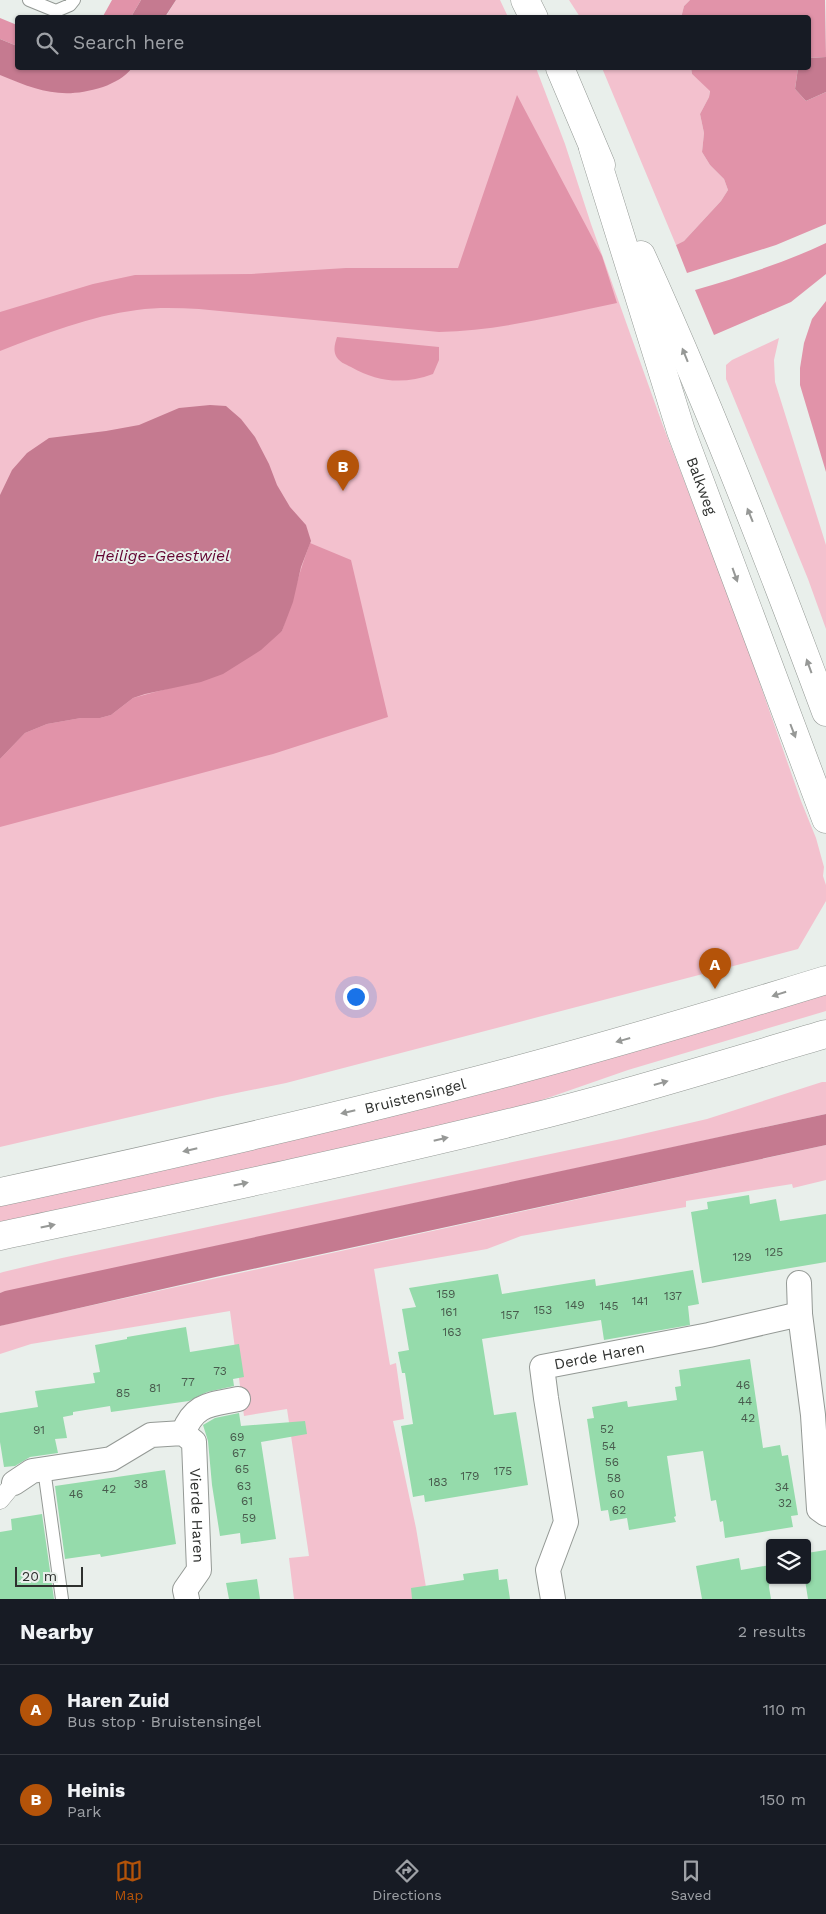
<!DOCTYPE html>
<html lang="en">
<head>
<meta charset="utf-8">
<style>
	body { margin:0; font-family:"Work Sans",sans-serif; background:#20242c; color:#f1f3f6 }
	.controls { position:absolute; right:15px; bottom:15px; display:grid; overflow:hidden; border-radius:5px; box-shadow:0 1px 4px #0004 }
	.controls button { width:45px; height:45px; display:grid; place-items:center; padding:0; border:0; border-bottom:1px solid #363941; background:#171b24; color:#f1f3f6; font:25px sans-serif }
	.scale { position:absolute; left:15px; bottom:12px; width:68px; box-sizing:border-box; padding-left:5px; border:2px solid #2e302e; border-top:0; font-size:14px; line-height:18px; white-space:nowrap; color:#2e302e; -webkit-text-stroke:4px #e9efeb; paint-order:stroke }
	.you { position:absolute; left:355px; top:996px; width:18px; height:18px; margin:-12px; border:4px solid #fff; border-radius:50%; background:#1a73e8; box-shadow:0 0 0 8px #1a73e833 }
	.badge { display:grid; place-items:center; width:32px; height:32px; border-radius:50%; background:#b45309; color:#fff; font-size:16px; font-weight:700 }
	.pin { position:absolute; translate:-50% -41px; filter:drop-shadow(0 1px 2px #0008) }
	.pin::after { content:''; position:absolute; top:26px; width:18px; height:15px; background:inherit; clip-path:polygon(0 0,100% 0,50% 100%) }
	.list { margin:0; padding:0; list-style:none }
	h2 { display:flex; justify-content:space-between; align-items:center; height:65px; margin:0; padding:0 20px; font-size:21px }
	h2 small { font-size:16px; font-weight:400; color:#9ea1a6 }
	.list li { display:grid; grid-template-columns:32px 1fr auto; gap:15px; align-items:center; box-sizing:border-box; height:90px; padding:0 20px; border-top:1px solid #363941 }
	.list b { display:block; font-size:19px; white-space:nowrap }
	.list p { margin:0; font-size:16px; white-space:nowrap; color:#9ea1a6 }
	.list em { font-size:16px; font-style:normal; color:#9ea1a6 }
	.icon { flex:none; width:28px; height:28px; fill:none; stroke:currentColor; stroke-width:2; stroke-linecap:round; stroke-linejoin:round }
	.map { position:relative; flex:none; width:826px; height:1599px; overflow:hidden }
	.search { position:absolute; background:#171b24; box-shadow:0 1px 4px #0004; left:15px; right:15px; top:15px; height:55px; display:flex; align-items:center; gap:12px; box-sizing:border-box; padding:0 18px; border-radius:5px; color:#9ea1a6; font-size:19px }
	.sheet { height:245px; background:#171b24 }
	nav { display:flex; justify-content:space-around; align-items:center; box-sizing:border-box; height:70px; border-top:1px solid #363941; background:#171b24; font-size:14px; color:#9ea1a6 }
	nav a { display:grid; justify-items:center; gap:2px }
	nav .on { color:#b45309 }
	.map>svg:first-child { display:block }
	.green { fill:#f3c1ce }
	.forest { fill:#e193a9 }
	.water { fill:#c57a90 }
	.building { fill:#95dbab }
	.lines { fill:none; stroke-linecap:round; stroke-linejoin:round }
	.service-casing { stroke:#949995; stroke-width:14 }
	.pedestrian-casing { stroke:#949995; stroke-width:19 }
	.minor-casing { stroke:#949995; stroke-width:26 }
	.tertiary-casing { stroke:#949995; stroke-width:29 }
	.secondary-casing { stroke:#949995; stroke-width:29 }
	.service { stroke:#fff; stroke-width:12 }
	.pedestrian { stroke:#fff; stroke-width:18 }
	.minor { stroke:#fff; stroke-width:24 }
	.tertiary { stroke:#fff; stroke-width:28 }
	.secondary { stroke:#fff; stroke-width:28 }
	.oneway { fill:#969896 }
	.labels { text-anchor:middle; stroke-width:4; stroke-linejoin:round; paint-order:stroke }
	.number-label { font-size:12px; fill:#485b4d }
	.street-label { font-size:15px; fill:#2e302e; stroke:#e9efeb }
	.water-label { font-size:16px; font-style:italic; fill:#630431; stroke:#e9efeb }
</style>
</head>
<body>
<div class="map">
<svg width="826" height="1599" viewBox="0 0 826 1599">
	<rect width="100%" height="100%" fill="#e9efeb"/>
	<path class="green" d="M176,0h324l8,17 -343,1z
		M569,0h121l-6,6 -3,12 -101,-1z
		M128,68h408l29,76 26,80 71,199 75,195 64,183 15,37 8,29 -1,9 3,9v16l-28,48 -512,134 -69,14 -217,50v-1072z
		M602,68h89l1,6 18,16 -1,7 -9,17 4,19 -2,19 8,13 14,14 4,11 -7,11 -37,40 -8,4z
		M779,338l-5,22 1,22 51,163v84l-18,-50 -82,-200v-14l6,-5z
		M826,993v18l-198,59 -112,39 -516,116v-21z
		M822,1082h4v32l-826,179v-20l3,-1 59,-14 559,-119 86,-20z
		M826,1145v35l-33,8 -1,-4 -106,17v6l-165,29 -34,13 -113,20 16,96 6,-2 8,56 -11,2 23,107 12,71h-134l-5,-41 20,-2 -22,-147 -43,7 -14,-105 -199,33 -31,10v-28l11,-3z"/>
	<path class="forest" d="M112,0h29l-10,17 -29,1z
		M690,0h135l1,57 -17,1 -1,-40h-127l3,-12z
		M0,18l17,7v21l-17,-7z
		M691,68h107l-3,21 11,12 20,-9v132l-50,21 -89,28 -11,-28 8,-4 37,-40 7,-11 -4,-11 -14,-14 -8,-13 2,-19 -4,-19 9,-17 1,-6 -18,-17z
		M517,95l85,161 15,47c-59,12 -118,28 -178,29l-240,-23c-21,-1 -41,-2 -62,1 -47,6 -93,24 -137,41v-39l93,-28 42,-9 116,-1 95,-6h112z
		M826,243v31l-35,28 -77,33 -19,-45c44,-13 89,-27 131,-47z
		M826,301v171l-26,-87v-17l4,-25 8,-24z
		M337,337l102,10v13l-6,14c-30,11 -55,8 -82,-7 -6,-3 -12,-5 -15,-11 -3,-6 -1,-13 1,-19z
		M310,543l41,17 37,157 -115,37 -273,73v-68l25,-26 22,-9 34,-6h19l11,-3 22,-17 37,-10 112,-57c10,-29 17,-59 28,-88z"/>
	<path class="water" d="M141,0h35l-11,17h-34z
		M0,39l17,7 1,22h114c-7,9 -18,15 -29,19 -41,13 -65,4 -103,-12z
		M826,57v35l-20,9 -11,-12 3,-21h10l1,-10z
		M210,405l16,1 15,13 14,18 14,27 8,21 13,22 16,18 5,16 -10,26 -8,35 -11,29 -21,19 -38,24 -22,8 -56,12 -12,4 -22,17 -11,3h-19l-34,6 -22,9 -25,26v-264l12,-25 15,-17 22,-15 57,-7 33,-6 40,-17z
		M826,1114v31l-606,131 -220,50v-33l5,-2z"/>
	<path class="building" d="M749,1195l1,9 26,-5 4,22 46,-7v48l-124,21 -11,-71 17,-3 -1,-7z
		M693,1270l6,34 -11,2 2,19 -86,15 -3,-20 -119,19 12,76 22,-3 12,73 -103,17 -1,-7 -11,2 -12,-71 12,-2 -8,-51h-3l-4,-21 11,-2 -7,-41 14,-2 -7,-19 89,-14 4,20 93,-15 1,7z
		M186,1327l4,25 49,-8 5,33 -11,2 1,7 -27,6 -18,9 -78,11 -1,-6 -37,6v3l-10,2 4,21 -12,1 3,14 -28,4 -15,9 -11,1 -4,-25v-29l38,-6 -3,-16 60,-8 -2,-10 7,-1 -5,-27 32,-6v-2z
		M750,1359l13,89 17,-3 2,11 6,-1 10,60 -7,1 2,11 -68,11 -2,-17 -3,1 -4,-22 -5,1 -8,-50 -36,5 9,60 -2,1 2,5 -47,8 -2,-12 -17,3 -2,-11 -7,1 -6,-38 -8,-54 7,-1 -2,-11 35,-6 1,6 49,-7 -2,-13 6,-1 -2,-16z
		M239,1413l2,13 64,-5 2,13 -46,8 15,97 -35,5 -1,-11 -20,3 -8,-51 -4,-44 -5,-16 12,-7z
		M165,1470l11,74 -75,13 -1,-3 -35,5 -10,-73z
		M42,1514l12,85h-54v-67l12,-2 -1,-11z
		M826,1550v49h-18l-3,-19h2v-27z
		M739,1558l2,12 29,-5 -1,22 2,12h-69l-6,-33z
		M498,1569l1,11 8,-1 3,20h-98l-1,-11 53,-8 -1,-6z
		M257,1579l3,20h-31l-3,-16z"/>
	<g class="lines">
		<g class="service-casing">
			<path id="service" d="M29,0l27,11 14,-6 4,-5
				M44,1469l18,130"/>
		</g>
		<g class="pedestrian-casing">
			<path id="pedestrian" d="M0,1500l14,-17"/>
		</g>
		<g class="minor-casing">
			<g id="minor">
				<path d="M799,1283l1,31"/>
				<path d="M183,1433c12,-30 27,-28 55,-34"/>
				<path id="s1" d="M14,1483l18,-12 79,-12 40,-24 32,-2 11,9 5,128 -14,20 2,9"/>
				<path id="s2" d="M553,1599l-5,-29 18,-48 -20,-124 -4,-31 167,-32 91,-21 13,101 6,94 7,5"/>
			</g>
		</g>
		<g class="tertiary-casing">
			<g id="tertiary">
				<path d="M525,0l9,18"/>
				<path d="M560,68l41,97"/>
				<path id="s3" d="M593,148l88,283 145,388"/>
				<path d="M641,255c68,149 128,303 185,457"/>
			</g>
		</g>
		<g class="secondary-casing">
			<g id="secondary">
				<path id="s4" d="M0,1192c172,-37 344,-76 513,-121 105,-28 209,-59 313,-91"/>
				<path d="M0,1236c173,-37 346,-73 517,-115 104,-25 206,-57 309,-87"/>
			</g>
		</g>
		<use href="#service" class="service"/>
		<use href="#pedestrian" class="pedestrian"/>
		<use href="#minor" class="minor"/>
		<use href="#tertiary" class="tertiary"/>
		<use href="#secondary" class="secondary"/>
	</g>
	<defs><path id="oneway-solid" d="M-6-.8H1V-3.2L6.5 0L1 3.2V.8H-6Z" transform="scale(1.25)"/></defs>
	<g class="oneway">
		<use href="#oneway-solid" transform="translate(685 355) rotate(-112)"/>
		<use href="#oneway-solid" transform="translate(750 515) rotate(-112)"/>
		<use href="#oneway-solid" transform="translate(735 575) rotate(70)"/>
		<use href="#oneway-solid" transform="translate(809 666) rotate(-110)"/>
		<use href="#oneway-solid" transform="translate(793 731) rotate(69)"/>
		<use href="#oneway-solid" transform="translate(779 994) rotate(163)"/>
		<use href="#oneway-solid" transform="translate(623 1040) rotate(164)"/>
		<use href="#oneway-solid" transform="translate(661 1083) rotate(-16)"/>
		<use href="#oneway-solid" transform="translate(348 1112) rotate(167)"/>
		<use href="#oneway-solid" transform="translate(441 1139) rotate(-13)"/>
		<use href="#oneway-solid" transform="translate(190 1150) rotate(167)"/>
		<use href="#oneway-solid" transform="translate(241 1184) rotate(-12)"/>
		<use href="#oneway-solid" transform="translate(48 1226) rotate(-12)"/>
	</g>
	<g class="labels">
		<g class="number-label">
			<text x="774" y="1256">125</text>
			<text x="742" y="1261">129</text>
			<text x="446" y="1298">159</text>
			<text x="673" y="1300">137</text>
			<text x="640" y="1305">141</text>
			<text x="575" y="1309">149</text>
			<text x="609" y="1310">145</text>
			<text x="543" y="1314">153</text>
			<text x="449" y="1316">161</text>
			<text x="510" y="1319">157</text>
			<text x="452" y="1336">163</text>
			<text x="220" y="1375">73</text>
			<text x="188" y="1386">77</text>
			<text x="743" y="1389">46</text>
			<text x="155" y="1392">81</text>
			<text x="123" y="1397">85</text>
			<text x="745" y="1405">44</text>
			<text x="748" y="1422">42</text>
			<text x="607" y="1433">52</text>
			<text x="39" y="1434">91</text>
			<text x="237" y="1441">69</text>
			<text x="609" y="1450">54</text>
			<text x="239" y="1457">67</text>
			<text x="612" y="1466">56</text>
			<text x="242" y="1473">65</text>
			<text x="503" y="1475">175</text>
			<text x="470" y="1480">179</text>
			<text x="614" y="1482">58</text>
			<text x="438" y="1486">183</text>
			<text x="141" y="1488">38</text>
			<text x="244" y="1490">63</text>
			<text x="782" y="1491">34</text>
			<text x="109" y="1493">42</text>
			<text x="76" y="1498">46</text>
			<text x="617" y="1498">60</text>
			<text x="247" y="1505">61</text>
			<text x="785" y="1507">32</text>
			<text x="619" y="1514">62</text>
			<text x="249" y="1522">59</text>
		</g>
		<g class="street-label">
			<text dy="5" stroke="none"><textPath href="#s3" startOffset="355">Balkweg</textPath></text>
			<text dy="5" stroke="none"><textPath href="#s4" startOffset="426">Bruistensingel</textPath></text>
			<text dy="5" stroke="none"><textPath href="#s2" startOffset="296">Derde Haren</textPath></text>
			<text dy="5" stroke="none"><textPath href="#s1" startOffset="268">Vierde Haren</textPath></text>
		</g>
		<g class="water-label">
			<text x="162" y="561">Heilige-Geestwiel</text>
		</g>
	</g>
</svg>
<div class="controls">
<button><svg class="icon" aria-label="layers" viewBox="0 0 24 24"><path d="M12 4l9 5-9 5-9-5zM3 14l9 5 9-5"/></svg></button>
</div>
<div class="scale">20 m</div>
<div class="you"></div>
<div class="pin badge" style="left:715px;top:989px">A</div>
<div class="pin badge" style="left:343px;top:491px">B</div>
<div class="search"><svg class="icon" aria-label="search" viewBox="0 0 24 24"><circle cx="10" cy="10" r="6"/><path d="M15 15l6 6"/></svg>Search here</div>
</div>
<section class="sheet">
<h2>Nearby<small>2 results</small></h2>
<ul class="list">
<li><span class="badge">A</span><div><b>Haren Zuid</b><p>Bus stop · Bruistensingel</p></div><em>110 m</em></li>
<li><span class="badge">B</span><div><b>Heinis</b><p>Park</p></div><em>150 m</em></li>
</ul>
</section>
<nav>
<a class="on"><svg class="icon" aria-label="map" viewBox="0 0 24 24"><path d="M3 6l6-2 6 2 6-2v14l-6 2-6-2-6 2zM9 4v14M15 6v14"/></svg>Map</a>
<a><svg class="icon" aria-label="directions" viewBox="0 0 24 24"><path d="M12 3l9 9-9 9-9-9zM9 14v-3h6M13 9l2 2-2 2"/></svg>Directions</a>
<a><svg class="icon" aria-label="saved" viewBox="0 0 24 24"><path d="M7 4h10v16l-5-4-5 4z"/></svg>Saved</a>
</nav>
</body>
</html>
